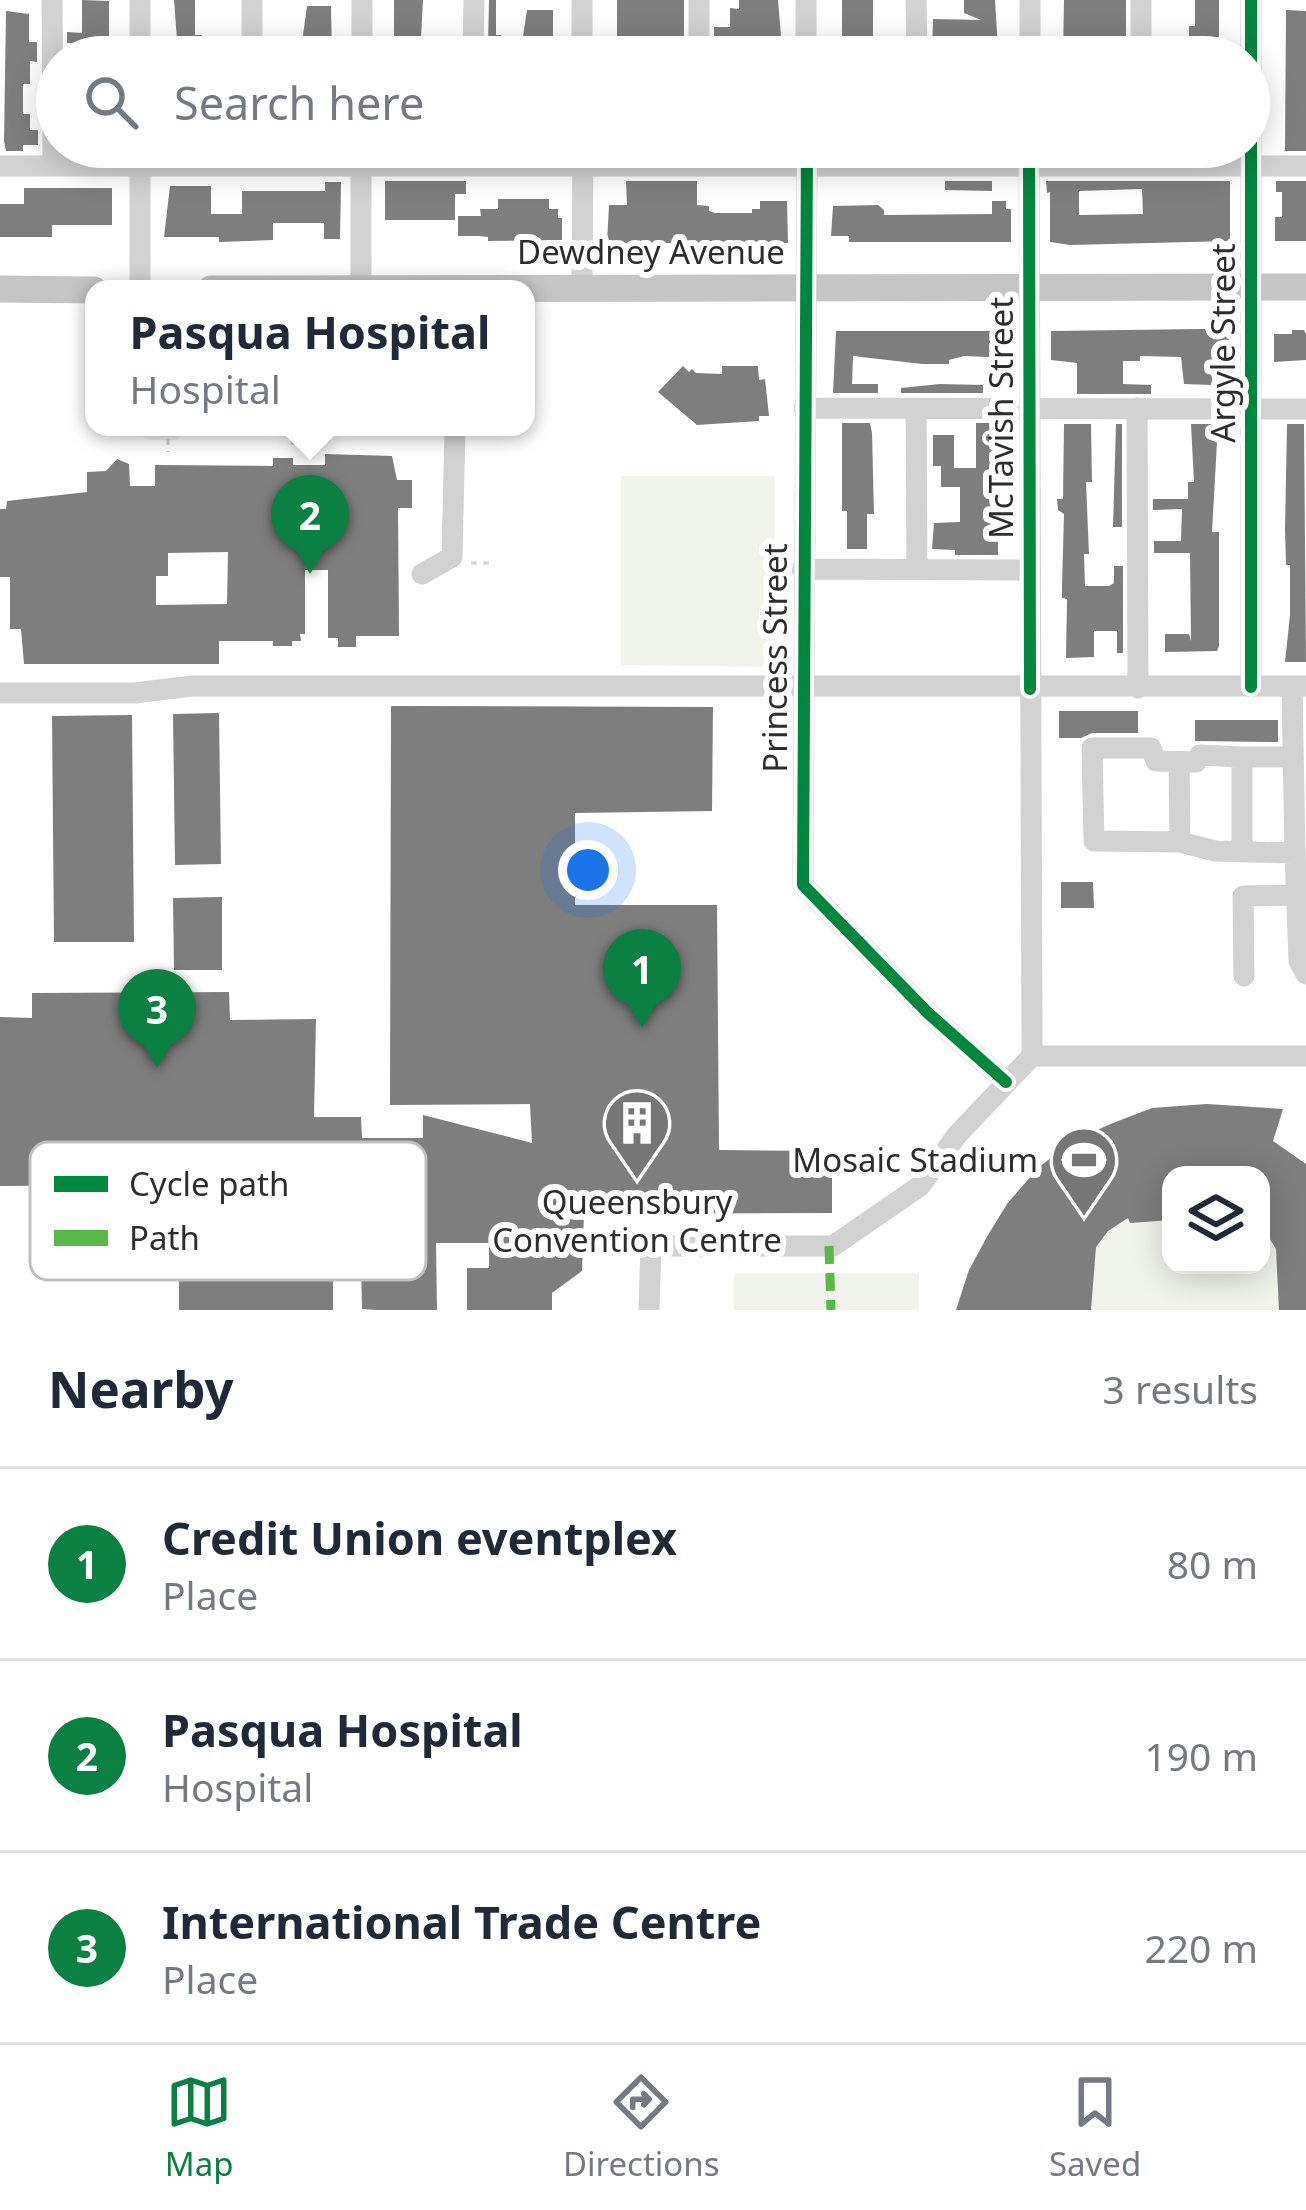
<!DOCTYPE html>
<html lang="en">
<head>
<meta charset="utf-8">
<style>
	body { margin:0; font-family:"Noto Sans",sans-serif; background:#f2f2f3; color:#1f2937 }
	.controls { position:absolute; right:36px; bottom:36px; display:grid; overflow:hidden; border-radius:24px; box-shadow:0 6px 30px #0003 }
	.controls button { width:108px; height:108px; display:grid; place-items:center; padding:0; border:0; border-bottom:3px solid #e0e1e3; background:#fff; color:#1f2937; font:60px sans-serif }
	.you { position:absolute; left:588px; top:870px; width:42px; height:42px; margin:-30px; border:9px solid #fff; border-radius:50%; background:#1a73e8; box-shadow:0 0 0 18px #1a73e833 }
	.badge { display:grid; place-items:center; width:78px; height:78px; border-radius:50%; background:#0b8043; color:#fff; font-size:39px; font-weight:700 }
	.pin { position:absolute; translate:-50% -99px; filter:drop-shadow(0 3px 6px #0008) }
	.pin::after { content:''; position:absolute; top:63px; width:42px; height:36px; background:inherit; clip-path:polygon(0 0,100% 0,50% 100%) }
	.popup { position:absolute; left:85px; top:280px; width:450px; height:156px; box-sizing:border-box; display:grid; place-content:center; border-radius:24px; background:#fff; filter:drop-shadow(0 3px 9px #0005); font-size:39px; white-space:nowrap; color:#747a83 }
	.popup b { font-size:45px; color:#1f2937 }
	.popup::after { content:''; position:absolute; left:50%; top:100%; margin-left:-24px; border:24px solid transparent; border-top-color:#fff }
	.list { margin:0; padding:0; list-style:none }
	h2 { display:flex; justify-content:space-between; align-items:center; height:156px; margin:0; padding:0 48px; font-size:51px }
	h2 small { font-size:39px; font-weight:400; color:#747a83 }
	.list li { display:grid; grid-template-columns:78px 1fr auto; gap:36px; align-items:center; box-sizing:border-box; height:192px; padding:0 48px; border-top:3px solid #e0e1e3 }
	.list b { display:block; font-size:45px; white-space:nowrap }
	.list p { margin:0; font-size:39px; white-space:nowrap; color:#747a83 }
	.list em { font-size:39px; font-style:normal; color:#747a83 }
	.icon { flex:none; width:66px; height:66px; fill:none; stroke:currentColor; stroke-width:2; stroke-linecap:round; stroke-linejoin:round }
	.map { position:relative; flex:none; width:1306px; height:1310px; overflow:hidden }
	.search { position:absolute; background:#fff; box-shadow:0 6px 30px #0003; left:36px; right:36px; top:36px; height:132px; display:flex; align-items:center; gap:30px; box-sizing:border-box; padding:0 42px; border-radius:66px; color:#747a83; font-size:45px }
	.sheet { height:732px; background:#fff }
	nav { display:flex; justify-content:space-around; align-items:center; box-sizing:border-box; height:168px; border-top:3px solid #e0e1e3; background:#fff; font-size:33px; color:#747a83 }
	nav a { display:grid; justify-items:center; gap:6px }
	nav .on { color:#0b8043 }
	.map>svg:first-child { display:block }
	.green { fill:#f0f4eb; fill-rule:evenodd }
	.building { fill:#7e7e7e; fill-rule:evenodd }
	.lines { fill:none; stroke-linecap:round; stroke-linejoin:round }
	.path { stroke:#d2d2d2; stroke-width:3; stroke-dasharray:6 6; stroke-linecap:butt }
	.minor { stroke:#d2d2d2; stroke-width:21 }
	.major { stroke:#c5c5c5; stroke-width:27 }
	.quiet { stroke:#58b947; stroke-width:9; stroke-dasharray:18 9; stroke-linecap:butt }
	.cycleway-casing { stroke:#fff; stroke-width:20 }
	.cycleway { stroke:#00873e; stroke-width:12 }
	.labels { text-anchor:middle; stroke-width:12; stroke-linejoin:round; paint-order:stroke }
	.street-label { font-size:33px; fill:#2d2d2d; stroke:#fff }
	.poi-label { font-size:33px; fill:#2d2d2d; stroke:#fff; text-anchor:end }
	.key { fill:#fff; stroke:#c0c0c0; stroke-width:3 }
	.key-label { font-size:33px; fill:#2d2d2d }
</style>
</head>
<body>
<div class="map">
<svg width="1306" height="1310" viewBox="0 0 1306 1310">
	<rect width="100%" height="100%" fill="#fff"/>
	<path class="green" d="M140,427h47v3l-10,10h-28l-7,-4z
		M621,476h154v191l-154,-2z
		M1207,1104l76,5 -10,32 33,23v146h-350l13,-40 19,-35 19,-31 32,-37 113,-59zM1171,1175h90v90h-90z
		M734,1273h185v37h-185z"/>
	<path class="building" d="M82,0l27,1v56h-24v-14h-18v-11l15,1z
		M174,0h21v35h7v18h-24z
		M394,0h29l-3,57h-26z
		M489,0h7v35h5v11h-13z
		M617,0h67v38l-35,-1v6h-32z
		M739,0h39l4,48h-7v9h-61v-30h16v-19l9,1z
		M842,0h31v57h-31z
		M964,0h31l3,50 -50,-1v7l-16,-1 1,-36 48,1 -17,-7z
		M1064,0h62v50l-8,-1v-11l-25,-1v15h-4v5h-26z
		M1195,0h24v37h-5v4l-25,1v-16h6z
		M307,6h24l1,51h-32z
		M527,10h26v47h-25v-14h-6z
		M1286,10l20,1v140h-21z
		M6,11l23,3v28h8v20l-7,-1v23h-7v30h7v16h8v15h-15v6h-17l-2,-10z
		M385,181h81v13h-11v26h-70z
		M626,181h71v24l12,1v5l6,2h37v-4h8v-8h27l1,42h-181l2,-38h18z
		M945,181h47v10l-47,-1z
		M1046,181h184v60l-160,4 -20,-3v-50l-3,1zM1142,189l1,25 -64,1v-24z
		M1276,181h30v60h-31v-24h7v-25h-6z
		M325,182h16l-1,57h-16v-16h-51v17l-54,2v-5h-55l6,-51h41v28h31v-23h83z
		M24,188h88v37h-60v12h-52v-33h24z
		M498,199h51v10h9v9h4v22l-74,1v-4l-9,-1h-21v-20h23l-1,-7h18z
		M992,201h14v8h5v33h-162v-6h-18l2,-30 45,-1 6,5v5l108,-1z
		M1201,329h28v28h-16l-1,28 -28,-1 -3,-27 -41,-1v5h-17v23l28,1v9h-74v-31l-26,-3v-29z
		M1292,330h12l2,4v26l-32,2v-28h18z
		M836,331h167v6h9v21l-48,-2 -15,4v4h-27l-69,-8 -1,28h26v9h-45z
		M683,366l6,6 3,-3 4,4 26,1v-8h36l1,14 6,-1 4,37h-10v5l-62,4 -39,-33z
		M940,384l43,1v8h10h-92v-5z
		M842,423h28l2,10 2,81h-7v35h-20v-38h-5z
		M976,423h23l-1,132h-43v-5l-23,-1 2,-26 26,-1v-35h-19v-21h-8v-31h21v33h22z
		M1064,424h27l1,58h-6l3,72h-5l1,32h24l5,-3v-17h9v87h-6v-22h-23v26l-28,1 1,-59 -5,-1v-12l2,-72 -6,-4 -1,-11h6z
		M1116,424h6v103h-9z
		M1191,424h27l-6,108h7v114l-2,5 -52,1v-18h24l2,7 -1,-88h-36v-12h27l1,-32 -29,1v-11h35v-17h6z
		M1287,424h17l2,238h-21l5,-47v-50h-4l-1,-35z
		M325,454l67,2 5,24h15v28h-14l1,128h-43v11h-18v-9h-10v-68h-23v64h-5l1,7h-9v5h-19v-5h-54v23h-195l-3,-35h-11v-52h-10v-68h6l1,-8 80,-9v-20l19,-1 11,-12 12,5 1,22h25v-21l118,1v-8h20v7h32zM228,552l-1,52 -71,1v-29h12v-23z
		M391,706l322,1 -1,104 -137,2v92h142l2,245 113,1v62l-248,1 -2,57 -30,22v17h-85v-42h22v-25h-53l1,67h-60l-15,-1 -2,-92h-46v-33l-314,2v-169l32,1v-25l197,-1 1,28 86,-1 -2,98h47l1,21h61v-23l109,28 -2,-39 -140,1z
		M1059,711h79v22h-46l-11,5h-22z
		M219,713l2,151 -46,1 -2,-151z
		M132,715l2,227h-80l-2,-226z
		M1195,720h83v22l-83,-1z
		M1061,882h32l1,26h-33z
		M222,897v73h-48l-1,-72z
		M1207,1104l76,5 -10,32 33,23v146h-27l-3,-61 -15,-25v-49h-90v45l-41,3 -2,-5 -20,13 -12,16 -5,63h-135l13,-40 19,-35 19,-31 32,-37 35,-27 39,-17 39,-15z
		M179,1260h154v50h-154z"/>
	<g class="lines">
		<path class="path" d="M168,427v25
			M292,427v23
			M395,427v3
			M350,430v-3
			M219,431v-4
			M471,563h19"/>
		<path class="minor" d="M52,0l1,166
			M140,0v57
			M252,0v57
			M582,0v57
			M806,0v57
			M916,0l1,57
			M362,57v-57
			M473,57l1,-57
			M699,57v-57
			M1030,57v-57
			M1141,57v-57
			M807,147l-4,738 125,128 78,69
			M0,166h1306
			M361,288v-141
			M582,288l1,-141
			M140,289v-142
			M804,408l502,1
			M1137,408l1,280
			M916,409l1,160
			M802,569l226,1
			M422,574l30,-17 3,-130
			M1251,687v-687
			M0,693h135l57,-7h1114
			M1242,757l-42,-2 -4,7 -40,-1 -5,-13h-59l2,93 86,1 35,9 80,2 -3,-167
			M1179,763l1,79
			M1242,852v-95h51
			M1295,853l4,108 7,13
			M1244,976l-1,-80 54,-1
			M1032,1056h274
			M649,1310l2,-64h182l87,-60 37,-51 75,-79 -3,-909"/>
		<path class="major" d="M0,289l94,1
			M211,289l1095,-2"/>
		<path class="quiet" d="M829,1246l2,64"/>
		<g class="cycleway-casing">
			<path id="cycleway" d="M807,147l-4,738 125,128 78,69
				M1029,147l1,542
				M1251,687v-687"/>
		</g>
		<use href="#cycleway" class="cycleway"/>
	</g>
	<defs>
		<g id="building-pin" transform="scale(3.45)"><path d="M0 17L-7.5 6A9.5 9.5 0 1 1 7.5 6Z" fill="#767676" stroke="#fff"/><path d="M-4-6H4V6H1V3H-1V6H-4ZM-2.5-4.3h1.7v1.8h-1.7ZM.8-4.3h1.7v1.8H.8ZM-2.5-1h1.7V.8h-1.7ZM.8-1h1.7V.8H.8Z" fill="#fff"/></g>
		<g id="stadium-pin" transform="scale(3.45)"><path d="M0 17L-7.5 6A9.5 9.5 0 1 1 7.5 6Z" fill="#767676" stroke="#fff"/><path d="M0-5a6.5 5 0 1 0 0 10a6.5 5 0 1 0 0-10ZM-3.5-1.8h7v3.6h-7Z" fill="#fff"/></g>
	</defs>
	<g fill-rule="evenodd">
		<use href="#building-pin" x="637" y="1123"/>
		<use href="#stadium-pin" x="1084" y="1160"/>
	</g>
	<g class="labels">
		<g class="street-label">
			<text x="651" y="264">Dewdney Avenue</text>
			<text transform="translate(1223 343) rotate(-90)" y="12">Argyle Street</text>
			<text transform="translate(1001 418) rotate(-90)" y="12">McTavish Street</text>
			<text transform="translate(775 658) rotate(-90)" y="12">Princess Street</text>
		</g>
		<g class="poi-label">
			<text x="1038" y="1172">Mosaic Stadium</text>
			<text x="637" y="1214" text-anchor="middle">Queensbury<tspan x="637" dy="38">Convention Centre</tspan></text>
		</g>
	</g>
	<rect x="30" y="1142" width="396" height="138" rx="18" class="key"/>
	<rect x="54" y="1176" width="54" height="16" fill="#00873e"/>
	<rect x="54" y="1230" width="54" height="16" fill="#58b947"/>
	<g class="key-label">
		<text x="129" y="1196">Cycle path</text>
		<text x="129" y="1250">Path</text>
	</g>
</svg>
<div class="controls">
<button><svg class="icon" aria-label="layers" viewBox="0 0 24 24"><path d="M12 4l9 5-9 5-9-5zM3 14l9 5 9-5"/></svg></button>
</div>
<div class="you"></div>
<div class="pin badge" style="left:642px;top:1028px">1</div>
<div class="pin badge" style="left:310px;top:574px">2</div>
<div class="popup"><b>Pasqua Hospital</b>Hospital</div>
<div class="pin badge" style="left:157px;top:1068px">3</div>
<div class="search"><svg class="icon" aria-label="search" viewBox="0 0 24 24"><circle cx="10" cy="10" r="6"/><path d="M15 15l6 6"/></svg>Search here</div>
</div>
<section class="sheet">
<h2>Nearby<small>3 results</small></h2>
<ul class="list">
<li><span class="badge">1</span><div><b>Credit Union eventplex</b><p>Place</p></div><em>80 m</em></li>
<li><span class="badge">2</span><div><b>Pasqua Hospital</b><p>Hospital</p></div><em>190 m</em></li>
<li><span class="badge">3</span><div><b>International Trade Centre</b><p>Place</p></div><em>220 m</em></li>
</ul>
</section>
<nav>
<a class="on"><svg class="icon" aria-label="map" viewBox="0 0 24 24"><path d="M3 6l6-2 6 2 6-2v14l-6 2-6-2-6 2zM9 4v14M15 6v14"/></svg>Map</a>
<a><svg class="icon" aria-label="directions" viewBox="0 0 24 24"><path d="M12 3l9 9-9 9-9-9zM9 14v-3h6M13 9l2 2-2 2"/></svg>Directions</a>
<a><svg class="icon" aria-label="saved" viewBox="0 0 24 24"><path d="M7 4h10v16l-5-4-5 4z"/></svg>Saved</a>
</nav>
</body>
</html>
